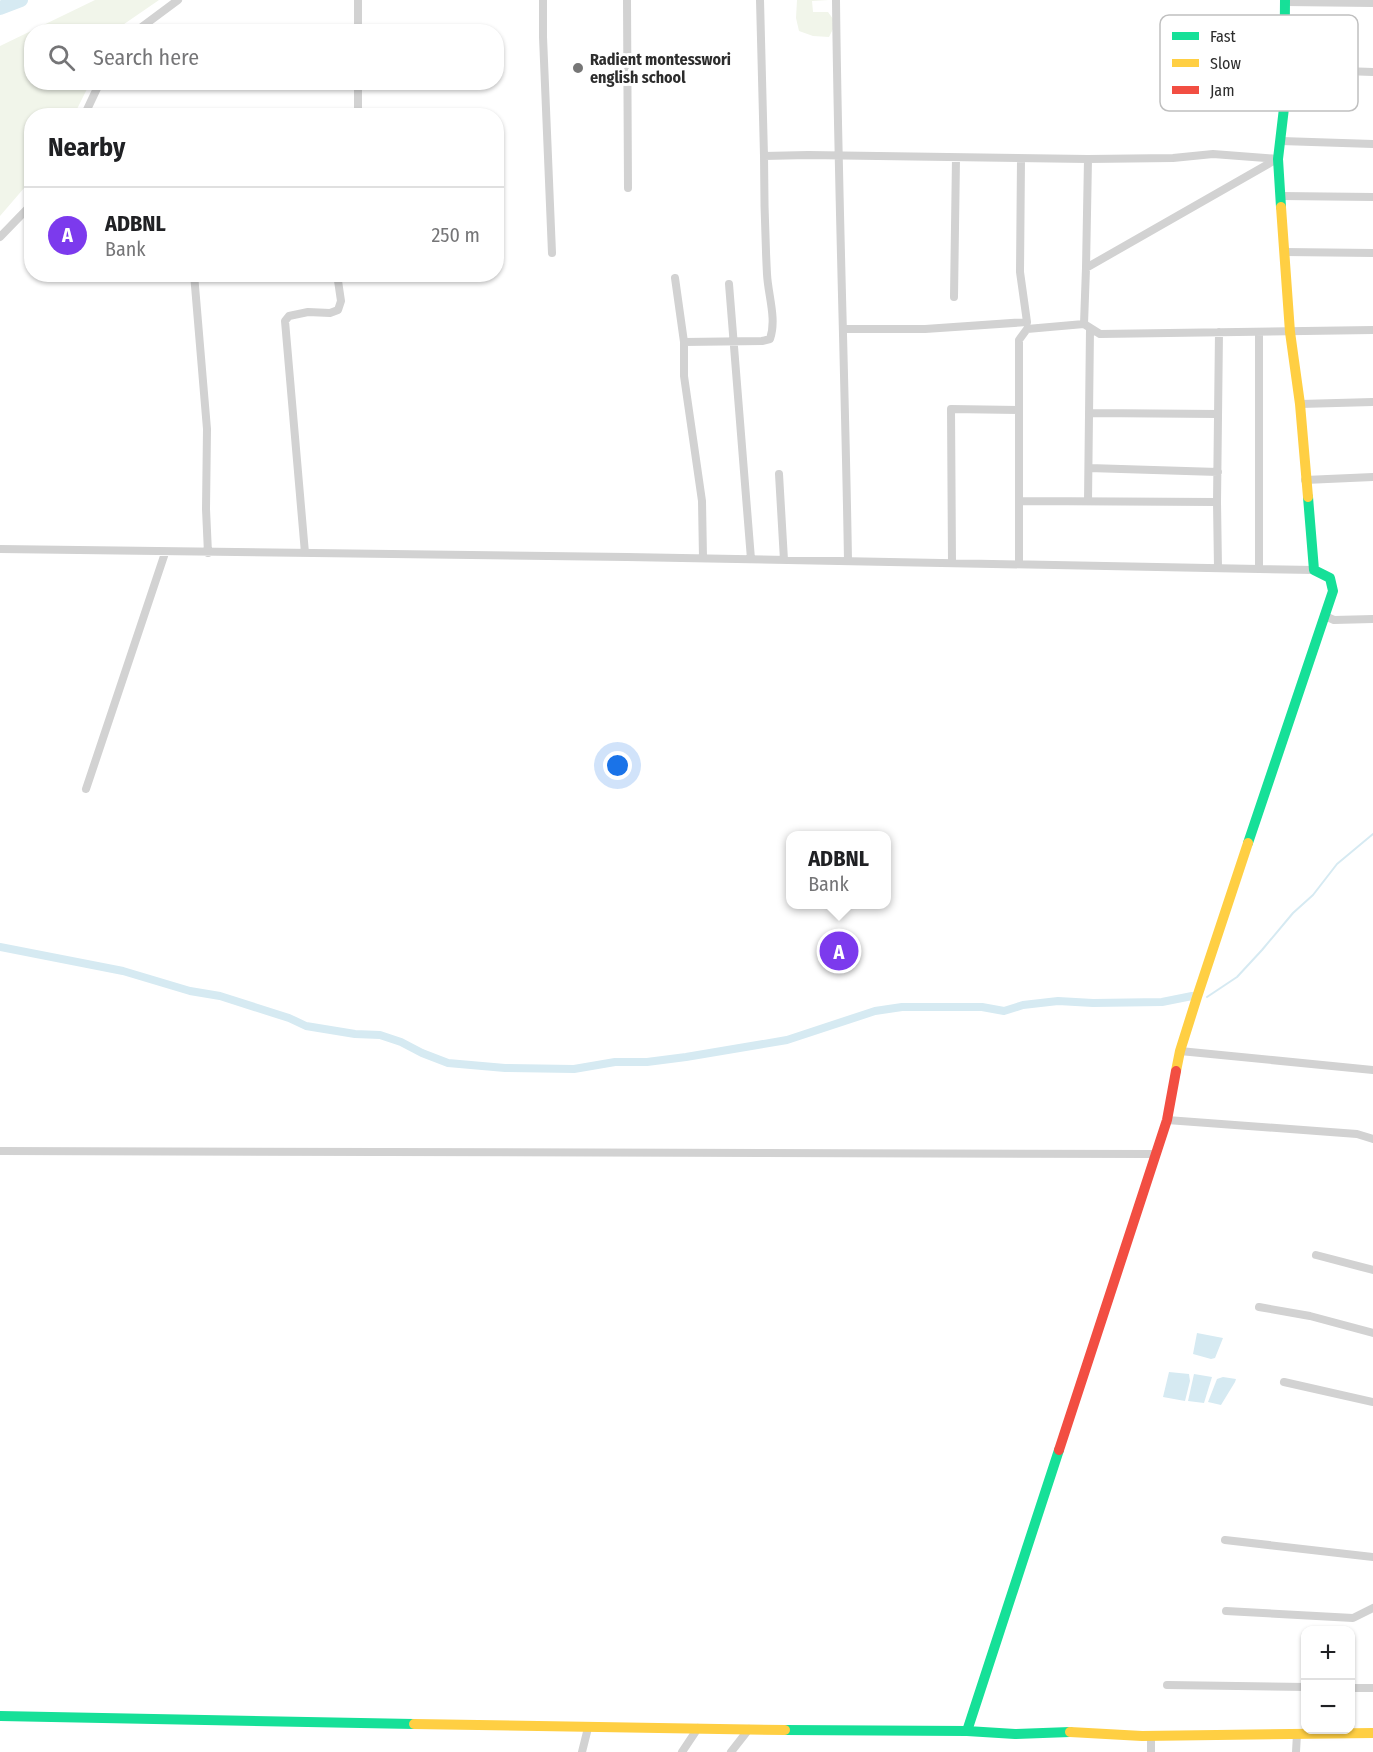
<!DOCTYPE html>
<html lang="en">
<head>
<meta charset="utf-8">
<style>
	body { margin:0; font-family:"Fira Sans Condensed",sans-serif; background:#f6f6f6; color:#202124 }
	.controls { position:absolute; right:18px; bottom:18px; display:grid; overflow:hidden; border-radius:12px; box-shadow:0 2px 4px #0004 }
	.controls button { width:54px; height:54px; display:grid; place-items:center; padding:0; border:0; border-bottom:2px solid #e0e0e0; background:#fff; color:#202124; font:30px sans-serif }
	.you { position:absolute; left:618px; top:766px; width:21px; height:21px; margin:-15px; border:4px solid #fff; border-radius:50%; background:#1a73e8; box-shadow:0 0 0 9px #1a73e833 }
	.badge { display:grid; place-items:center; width:39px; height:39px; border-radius:50%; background:#7c3aed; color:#fff; font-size:20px; font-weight:700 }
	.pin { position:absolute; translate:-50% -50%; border:3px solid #fff; box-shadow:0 2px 6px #0006 }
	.popup { position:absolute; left:786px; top:831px; width:105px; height:78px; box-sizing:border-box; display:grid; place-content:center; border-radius:12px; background:#fff; filter:drop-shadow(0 2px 4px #0005); font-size:20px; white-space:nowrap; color:#757577 }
	.popup b { font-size:22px; color:#202124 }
	.popup::after { content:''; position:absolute; left:50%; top:100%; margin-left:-12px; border:12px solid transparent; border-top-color:#fff }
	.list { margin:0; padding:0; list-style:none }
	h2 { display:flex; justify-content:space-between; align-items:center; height:78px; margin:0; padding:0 24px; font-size:26px }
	h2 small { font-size:20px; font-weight:400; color:#757577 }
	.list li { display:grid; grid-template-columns:39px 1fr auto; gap:18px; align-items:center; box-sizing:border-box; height:96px; padding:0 24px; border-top:2px solid #e0e0e0 }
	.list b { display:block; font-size:22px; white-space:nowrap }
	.list p { margin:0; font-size:20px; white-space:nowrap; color:#757577 }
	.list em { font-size:20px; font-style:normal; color:#757577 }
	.icon { flex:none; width:33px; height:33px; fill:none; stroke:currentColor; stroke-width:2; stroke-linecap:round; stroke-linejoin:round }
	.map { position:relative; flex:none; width:1373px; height:1752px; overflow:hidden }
	.search { position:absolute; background:#fff; box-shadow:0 2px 4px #0004; left:24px; top:24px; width:480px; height:66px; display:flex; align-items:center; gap:15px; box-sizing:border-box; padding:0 21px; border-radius:24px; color:#757577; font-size:22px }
	.panel { position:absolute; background:#fff; box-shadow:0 2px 4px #0004; left:24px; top:108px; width:480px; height:174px; border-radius:24px }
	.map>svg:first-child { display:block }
	.green { fill:#f1f5ea }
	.water { fill:#d6eaf2 }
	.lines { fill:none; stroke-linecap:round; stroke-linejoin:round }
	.stream { stroke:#d6eaf2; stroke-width:2 }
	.canal { stroke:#d6eaf2; stroke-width:8 }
	.river { stroke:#d6eaf2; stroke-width:14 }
	.street { stroke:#d2d2d2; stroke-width:8 }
	.fast { stroke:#16e098; stroke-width:10 }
	.slow { stroke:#ffcf43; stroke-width:10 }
	.jam { stroke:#f24e42; stroke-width:10 }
	.poi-dot { fill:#767676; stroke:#fff; stroke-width:2 }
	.labels { text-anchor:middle; stroke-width:6; stroke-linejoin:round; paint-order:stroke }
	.poi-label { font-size:16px; font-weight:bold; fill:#2d2d2d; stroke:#fff; text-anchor:start }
	.key { fill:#fff; stroke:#c0c0c0; stroke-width:1.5 }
	.key-label { font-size:16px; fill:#2d2d2d }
</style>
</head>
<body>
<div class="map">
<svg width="1373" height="1752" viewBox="0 0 1373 1752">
	<rect width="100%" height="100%" fill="#fff"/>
	<path class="green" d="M95,0h64l-45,31 -82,1v50l58,1 -16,32 -42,1 -1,64 -31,36v-170z
		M797,0h32l-17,1 1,11h15l8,11 -7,14 -16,-1 -14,-5 -3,-13z"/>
	<path class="water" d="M1197,1333l26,5 -8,20 -4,1 -18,-5z
		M1169,1372l20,2 1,7 -5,20 -22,-4z
		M1194,1374l18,3 -8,26 -16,-2z
		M1223,1377l13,2 -1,3 -14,23 -13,-3 9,-23z"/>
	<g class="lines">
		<path class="stream" d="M1207,997l30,-20 25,-27 31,-37 20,-18 24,-31 36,-30"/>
		<path class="canal" d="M0,947l123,24 67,20 30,5 69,22 17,8 49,8 25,1 21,7 21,11 26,10 57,5 69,1 41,-7h32l39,-5 101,-17 88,-29 27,-4h80l22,4 19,-6 35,-4 35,2 69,-1 30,-6"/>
		<path class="river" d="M0,8l21,-8"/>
		<path class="street" d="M543,0v37l9,216
			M627,0l1,188
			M760,0l4,156
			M836,0c2,187 9,374 12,561
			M1285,2l88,1
			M135,32l43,-32
			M358,32v-32
			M1285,69l88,3
			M84,116l16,-34
			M358,116v-34
			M1281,141l92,3
			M1281,196l92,1
			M0,237l32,-33
			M1285,252l88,1
			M1086,268l2,-109
			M194,274l13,155 -1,80 2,44
			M675,278l9,64v34l18,125 1,57
			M729,284l22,275
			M954,297l2,-139
			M1084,324l16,10 273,-4
			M845,329h80l102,-7 -7,-50 1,-113
			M1259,332v237
			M684,342l78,-1 8,-2c7,-20 -2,-44 -3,-65 -2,-39 -3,-78 -3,-118l44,-1 280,4 85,-1 40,-4 65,5
			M1300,404l73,-2
			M1090,413l128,1
			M1089,468l129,4
			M779,474l5,86
			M1305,480l68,-3
			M1019,501l198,1 2,-170
			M1088,501l2,-172
			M1217,502l1,66
			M0,549l627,8 687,13
			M305,553l-20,-232 4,-5 19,-4 22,1 8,-3 3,-9 -4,-27
			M952,563l-1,-154 68,1
			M1019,564v-224l8,-11 57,-5 2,-56 191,-109
			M1325,616l9,4 39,-1
			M86,789l79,-236
			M1180,1051l193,19
			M1167,1120l190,14 16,5
			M0,1151l1154,3
			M1316,1255l57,15
			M1259,1307l51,9 63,17
			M1284,1382l89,20
			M1225,1540l148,17
			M1226,1611l127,7 20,-10
			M1167,1685l139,2
			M1350,1688h23
			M1151,1736v16
			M582,1752l6,-24
			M682,1752l16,-24
			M731,1752l18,-23
			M1296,1752l1,-18"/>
		<path class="fast" d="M1281,207l-3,-48 6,-51 1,-108
			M1248,843l85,-252 -3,-13 -16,-8 -6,-73
			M0,1716l414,8
			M785,1730l182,1 48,3 55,-2
			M967,1731l92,-281"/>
		<path class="slow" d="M1281,207l9,125 10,72 8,93
			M1176,1071l4,-20 17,-54 51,-154
			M414,1724l371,6
			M1070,1732l72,4 231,-3"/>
		<path class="jam" d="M1059,1450l108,-330 9,-49"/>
	</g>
	<circle class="poi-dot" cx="578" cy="68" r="6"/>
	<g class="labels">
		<g class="poi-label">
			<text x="590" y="65">Radient montesswori<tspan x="590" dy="18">english school</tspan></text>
		</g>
	</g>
	<rect x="1160" y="15" width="198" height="96" rx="9" class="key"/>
	<rect x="1172" y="32" width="27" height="8" fill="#16e098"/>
	<rect x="1172" y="59" width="27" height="8" fill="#ffcf43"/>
	<rect x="1172" y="86" width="27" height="8" fill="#f24e42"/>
	<g class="key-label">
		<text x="1210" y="42">Fast</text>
		<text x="1210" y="69">Slow</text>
		<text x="1210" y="96">Jam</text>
	</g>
</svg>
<div class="controls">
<button>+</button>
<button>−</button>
</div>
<div class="you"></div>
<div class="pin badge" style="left:839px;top:951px">A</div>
<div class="popup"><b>ADBNL</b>Bank</div>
<div class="search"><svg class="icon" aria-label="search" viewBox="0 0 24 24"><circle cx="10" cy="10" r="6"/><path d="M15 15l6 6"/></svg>Search here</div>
<section class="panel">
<h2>Nearby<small></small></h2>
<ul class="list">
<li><span class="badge">A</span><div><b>ADBNL</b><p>Bank</p></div><em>250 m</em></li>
</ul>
</section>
</div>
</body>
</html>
